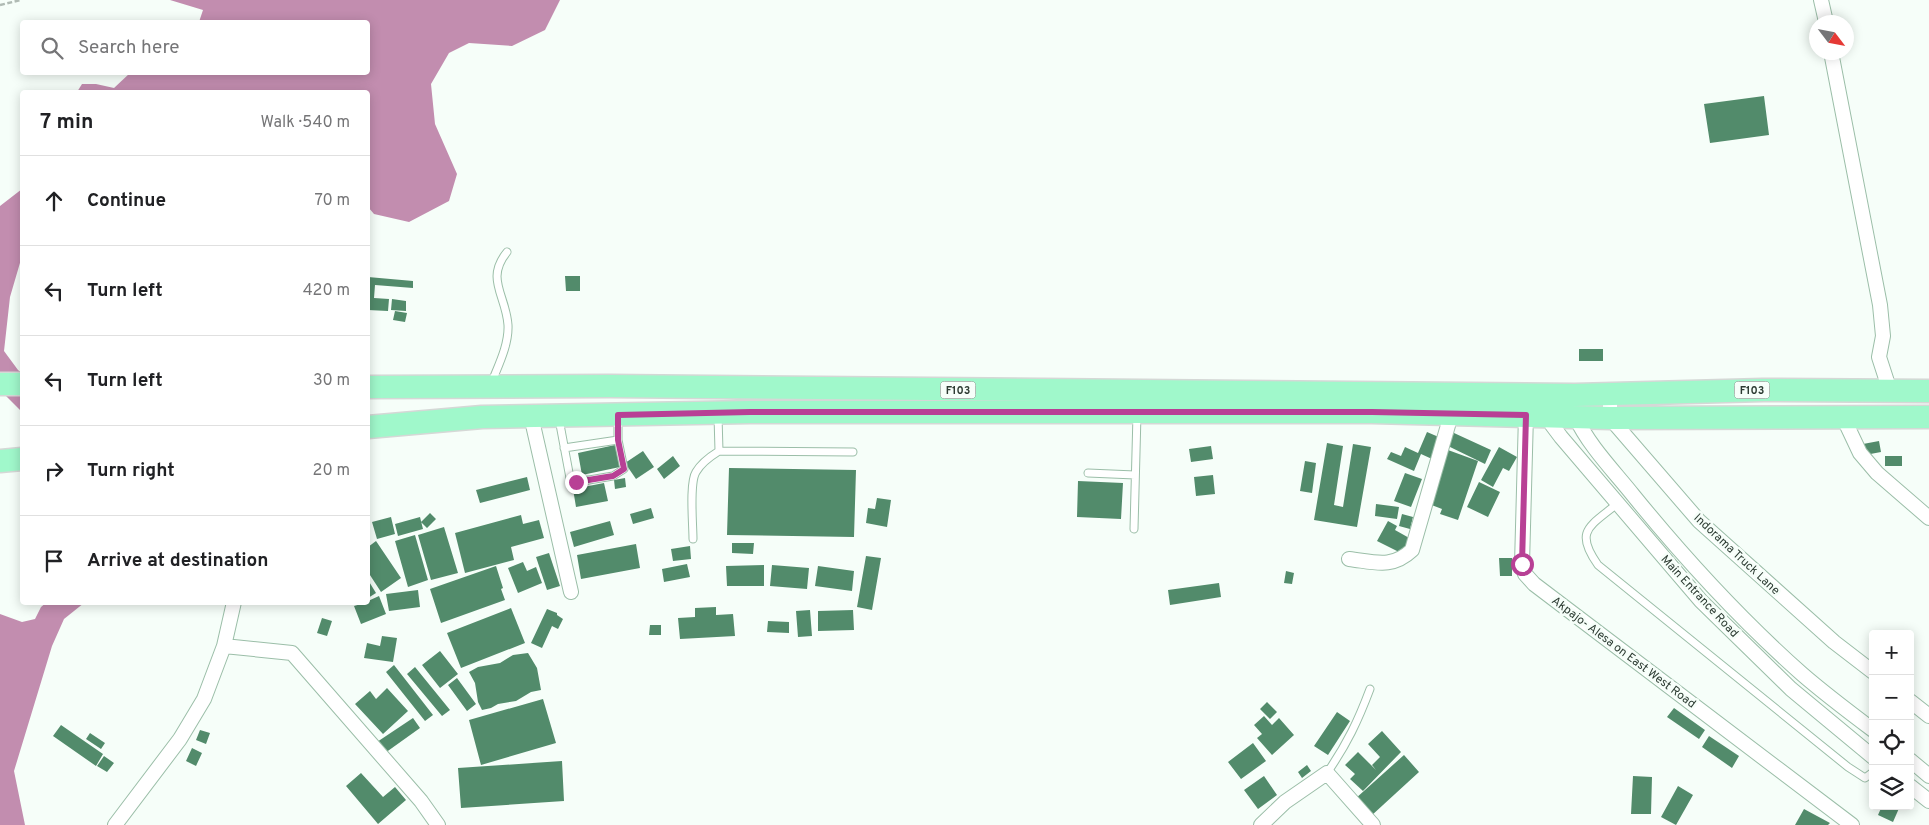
<!DOCTYPE html>
<html lang="en">
<head>
<meta charset="utf-8">
<style>
	body { margin:0; font-family:Overpass,sans-serif; background:#f6f6f6; color:#202124 }
	.controls { position:absolute; right:15px; bottom:15px; display:grid; overflow:hidden; border-radius:5px; box-shadow:0 2px 12px #0003 }
	.controls button { width:45px; height:45px; display:grid; place-items:center; padding:0; border:0; border-bottom:1px solid #e0e0e0; background:#fff; color:#202124; font:25px sans-serif }
	.compass { position:absolute; left:1809px; top:15px; width:45px; height:45px; border-radius:50%; background:#fff; box-shadow:0 2px 12px #0003; rotate:122deg }
	.stop { position:absolute; width:15px; height:15px; margin:-11px; border:4px solid #b84095; border-radius:50%; background:#fff }
	.stop.end { background:#b84095; border-color:#fff; box-shadow:0 1px 5px #0008 }
	.list { margin:0; padding:0; list-style:none }
	h2 { display:flex; justify-content:space-between; align-items:center; height:65px; margin:0; padding:0 20px; font-size:21px }
	h2 small { font-size:16px; font-weight:400; color:#757577 }
	.list li { display:grid; grid-template-columns:32px 1fr auto; gap:15px; align-items:center; box-sizing:border-box; height:90px; padding:0 20px; border-top:1px solid #e0e0e0 }
	.list b { display:block; font-size:19px; white-space:nowrap }
	.list em { font-size:16px; font-style:normal; color:#757577 }
	.icon { flex:none; width:28px; height:28px; fill:none; stroke:currentColor; stroke-width:2; stroke-linecap:round; stroke-linejoin:round }
	.map { position:relative; flex:none; width:1929px; height:825px; overflow:hidden }
	.search { position:absolute; background:#fff; box-shadow:0 2px 12px #0003; left:20px; top:20px; width:350px; height:55px; display:flex; align-items:center; gap:12px; box-sizing:border-box; padding:0 18px; border-radius:5px; color:#757577; font-size:19px }
	.panel { position:absolute; background:#fff; box-shadow:0 2px 12px #0003; left:20px; top:90px; width:350px; height:515px; border-radius:5px }
	.map>svg:first-child { display:block }
	.water { fill:#c28daf }
	.building { fill:#528b6b }
	.lines { fill:none; stroke-linecap:round; stroke-linejoin:round }
	.lane-casing { stroke:#9bbea8; stroke-width:9 }
	.street-casing { stroke:#9bbea8; stroke-width:16 }
	.primary-casing { stroke:#d5d8d6; stroke-width:25 }
	.path { stroke:#b0bbb4; stroke-width:2.5; stroke-dasharray:5 2.5; stroke-linecap:butt }
	.lane { stroke:#fff; stroke-width:7 }
	.street { stroke:#fff; stroke-width:14 }
	.primary { stroke:#a0f8cb; stroke-width:22 }
	.route { stroke:#b84095; stroke-width:6 }
	.labels { text-anchor:middle; stroke-width:5; stroke-linejoin:round; paint-order:stroke }
	.shield { fill:#f6fef9; stroke:#69766e; stroke-width:1 }
	.shield-label { font-size:11px; font-weight:bold; fill:#2c3b32 }
	.street-label { font-size:12px; fill:#2c3b32; stroke:#f6fef9 }
</style>
</head>
<body>
<div class="map">
<svg width="1929" height="825" viewBox="0 0 1929 825">
	<rect width="100%" height="100%" fill="#f6fef9"/>
	<path class="water" d="M170,0h390l-15,30 -33,16 -43,-3 -20,10 -18,31 4,40 22,50 -8,27 -40,21 -35,-8 -6,-7v-115h-291l5,-8h14l18,4 16,-15 238,-1v-50h-169l4,-12z
		M22,189v67l-12,41 -6,54 14,19 4,3v39l-22,-22v-184z
		M47,602l37,1 -20,16 -12,27 -38,125 11,54h-25v-211l22,8 13,-3 6,-12z"/>
	<path class="building" d="M1764,96l5,39 -59,8 -6,-39z
		M565,276h15v15h-14z
		M368,277l45,4v7l-38,-3 -1,13 15,1 -1,12 -20,-1z
		M392,299l14,2v10l-15,-1z
		M395,311l12,2 -2,9 -12,-2z
		M1579,349h24v12h-24z
		M1427,432l14,6 -9,21 -11,-5 -7,17 -27,-12 4,-7 10,4 4,-9 13,6z
		M1454,433l37,17 -6,14 -37,-18z
		M1879,441l2,11 -16,3 -2,-11z
		M1327,443l16,3 -9,59 9,2 10,-63 18,3 -14,80 -43,-7z
		M615,445l5,22 -38,8 -4,-22z
		M1211,446l2,13 -22,3 -2,-13z
		M1499,447l18,10 -8,14 -6,-3 -10,19 -12,-7z
		M1448,450l30,11 -20,59 -18,-6 2,-5 -13,-5z
		M643,451l11,16 -18,12 -11,-16z
		M673,456l7,10 -16,13 -7,-10z
		M1885,456h17v10h-17z
		M1305,461l11,2 -4,30 -12,-2z
		M729,468l127,2 -2,67 -127,-2z
		M1405,473l17,6 -11,28 -17,-6z
		M1213,475l2,19 -19,2 -2,-19z
		M527,477l3,13 -50,13 -4,-13z
		M625,478l1,9 -11,2 -1,-9z
		M1078,481l45,2 -2,36 -44,-2z
		M1479,482l21,10 -12,25 -21,-10z
		M604,483l4,18 -32,6 -3,-18z
		M877,498l14,2 -4,27 -21,-4 2,-15 7,1z
		M1376,504l23,3 -2,12 -22,-3z
		M651,508l3,10 -21,6 -3,-10z
		M430,513l6,6 -9,9 -6,-6z
		M1402,514l11,3 -3,12 -11,-3z
		M521,515l2,9 16,-4 5,18 -33,9 3,13 -49,13 -10,-40z
		M391,517l4,17 -18,5 -5,-17z
		M420,517l3,12 -25,7 -3,-12z
		M610,521l4,14 -40,12 -4,-15z
		M1388,521l9,5 -2,4 16,9 -8,15 -26,-13z
		M444,527l14,46 -27,7 -13,-45z
		M415,535l13,45 -20,7 -13,-46z
		M376,541l25,37 -20,14 -13,-20v-25z
		M732,543h22l-1,11 -21,-1z
		M636,544l4,24 -59,11 -4,-24z
		M690,546l1,13 -18,2 -2,-12z
		M549,553l11,33 -13,4 -11,-33z
		M866,556l15,2 -9,52 -15,-3z
		M1499,558h13v18h-12z
		M523,562l4,9 9,-4 6,16 -24,10 -10,-25z
		M687,564l3,13 -26,5 -2,-13z
		M764,565v21h-37l-1,-20z
		M772,565l37,3 -2,21 -37,-3z
		M496,566l7,22 -2,1 4,11 -64,23 -11,-34z
		M818,566l36,5 -2,20 -37,-5z
		M1286,571l8,2 -2,11 -8,-1z
		M368,580l8,13 -8,5z
		M1219,583l2,14 -51,8 -2,-15z
		M418,590l2,17 -31,4 -3,-17z
		M379,596l7,18 -25,10 -7,-18 14,-4v-1z
		M716,607v8l17,-1 2,22 -55,3 -2,-21 17,-1v-9z
		M511,608l14,35 -64,25 -14,-35z
		M547,609l10,4v2l6,4 -5,10 -6,-3 -10,22 -11,-5z
		M810,610l2,26 -14,1 -2,-26z
		M853,610l1,20 -36,1v-20z
		M322,618l10,3 -5,15 -10,-3z
		M768,621l21,1v11l-22,-1z
		M650,625h11v10h-12z
		M382,636l15,2 -4,24 -29,-4 3,-15 13,3z
		M440,651l18,23 -18,14 -18,-23z
		M528,653l9,15 4,22 -10,2 -15,9 -18,3 -7,4 -9,2 -4,-8 -3,-19 -6,-11 9,-5 22,-4 13,-8z
		M394,665l39,50 -8,6 -39,-49z
		M415,667l35,43 -8,6 -35,-42z
		M457,678l19,26 -9,7 -19,-26z
		M387,688l21,23 -25,23 -28,-30 15,-13 6,8z
		M543,699l13,44 -75,22 -12,-45z
		M1267,702l10,10 -7,7 -10,-10z
		M1674,708l31,22 -6,9 -32,-22z
		M1337,712l13,9 -22,34 -14,-9z
		M1264,716l8,9 7,-7 15,17 -22,20 -15,-17 5,-4 -8,-9z
		M413,718l7,10 -35,25 -8,-11z
		M61,725l42,29 -7,12 -43,-30z
		M200,730l10,3 -4,11 -10,-4z
		M1382,731l19,21 -38,39 -13,-12 5,-5 -10,-9 13,-13 18,18 -4,-5 8,-8 -12,-13z
		M90,733l15,10 -4,6 -15,-10z
		M1709,736l30,20 -7,12 -30,-21z
		M1253,743l13,18 -25,18 -13,-17z
		M192,748l10,5 -6,13 -10,-5z
		M1404,755l15,17 -48,44 -16,-17z
		M104,756l10,7 -7,9 -10,-6z
		M562,761l2,40 -103,7 -3,-40z
		M1307,765l4,6 -9,7 -4,-6z
		M361,773l22,24 12,-10 11,13 -28,24 -32,-38z
		M1264,776l13,19 -19,14 -14,-19z
		M1633,776l19,1 -1,37h-20z
		M1678,786l15,9 -17,30 -15,-8z
		M1882,806h18l-7,16 -15,-7z
		M1804,809l26,14 -2,2h-33z"/>
	<g class="lines">
		<g class="lane-casing">
			<path id="lane" d="M491,384c7,-18 18,-39 17,-59 -2,-30 -23,-46 -1,-73
				M718,416l1,35
				M559,419l11,59 7,4 36,-6 11,-7 -6,-29v-22
				M564,448l54,-8
				M1088,473l47,2
				M1618,503c-27,23 -45,27 -20,62l250,202 17,11 8,-6
				M1134,529l3,-115
				M693,539c0,-15 -4,-56 3,-67 5,-9 15,-16 23,-21l134,1
				M1327,773c20,-29 31,-52 43,-84"/>
		</g>
		<g class="street-casing">
			<path id="street" d="M1821,0l5,22
				M1831,52l49,253 3,31 -4,21 11,34
				M1610,394v24l89,103 135,121 39,30
				M1526,415l-4,149 3,10 9,10 318,241
				M1549,415l3,10 9,12 140,164 90,88 82,68
				M531,416l40,176
				M1575,416c14,30 38,54 58,79 52,64 107,124 169,179 23,20 47,38 71,56
				M1843,417l17,36 17,20 52,45
				M1349,559c26,3 43,10 63,-9l39,-135
				M234,602l-10,44 68,7 129,148 17,24
				M1910,701l19,15
				M1910,760l19,16
				M1910,786l19,15
				M115,825l65,-86 24,-40 20,-53
				M1261,825l24,-23 42,-29 46,52"/>
		</g>
		<g class="primary-casing">
			<path id="primary" d="M0,384h22
				M368,387l242,-1 965,9 188,-5 166,1
				M368,427l114,-10 268,-5h622l238,6 319,-1
				M0,461l22,-2"/>
		</g>
		<path class="path" d="M0,5l21,-5"/>
		<use href="#lane" class="lane"/>
		<use href="#street" class="street"/>
		<use href="#primary" class="primary"/>
	</g>
	<g class="lines">
		<path class="route" d="M576,482l37,-6 11,-7 -6,-29v-25l132,-3h622l154,3 -4,149"/>
	</g>
	<g class="labels">
		<g class="shield">
			<rect x="940.5" y="381.5" width="35" height="17" rx="4"/>
			<rect x="1734.5" y="381.5" width="35" height="17" rx="4"/>
		</g>
		<g class="shield-label">
			<text x="958" y="394">F103</text>
			<text x="1752" y="394">F103</text>
		</g>
		<g class="street-label">
			<text transform="translate(1737 554) rotate(43)" y="4">Indorama Truck Lane</text>
			<text transform="translate(1700 596) rotate(47)" y="4">Main Entrance Road</text>
			<text transform="translate(1624 652) rotate(37)" y="4">Akpajo- Alesa on East West Road</text>
		</g>
	</g>
</svg>
<div class="controls">
<button>+</button>
<button>−</button>
<button><svg class="icon" aria-label="locate" viewBox="0 0 24 24"><circle cx="12" cy="12" r="6"/><path d="M12 2v4M12 18v4M2 12h4M18 12h4"/></svg></button>
<button><svg class="icon" aria-label="layers" viewBox="0 0 24 24"><path d="M12 4l9 5-9 5-9-5zM3 14l9 5 9-5"/></svg></button>
</div>
<svg class="compass" viewBox="-18 -18 36 36"><path d="M0-13l5 13h-10z" fill="#e53935"/><path d="M0 13l5-13h-10z" fill="#757577"/></svg>
<div class="stop" style="left:1522px;top:564px"></div>
<div class="stop end" style="left:576px;top:482px"></div>
<div class="search"><svg class="icon" aria-label="search" viewBox="0 0 24 24"><circle cx="10" cy="10" r="6"/><path d="M15 15l6 6"/></svg>Search here</div>
<section class="panel">
<h2>7 min<small>Walk · 540 m</small></h2>
<ul class="list">
<li><svg class="icon" aria-label="ahead" viewBox="0 0 24 24"><path d="M12 20V5M6 11l6-6 6 6"/></svg><div><b>Continue</b></div><em>70 m</em></li>
<li><svg class="icon" aria-label="left" viewBox="0 0 24 24"><path d="M17 20v-9H6M10 6l-5 5 5 5"/></svg><div><b>Turn left</b></div><em>420 m</em></li>
<li><svg class="icon" aria-label="left" viewBox="0 0 24 24"><path d="M17 20v-9H6M10 6l-5 5 5 5"/></svg><div><b>Turn left</b></div><em>30 m</em></li>
<li><svg class="icon" aria-label="right" viewBox="0 0 24 24"><path d="M7 20v-9h11M14 6l5 5-5 5"/></svg><div><b>Turn right</b></div><em>20 m</em></li>
<li><svg class="icon" aria-label="arrive" viewBox="0 0 24 24"><path d="M6 21V4h12l-3 4 3 4H6"/></svg><div><b>Arrive at destination</b></div></li>
</ul>
</section>
</div>
</body>
</html>
